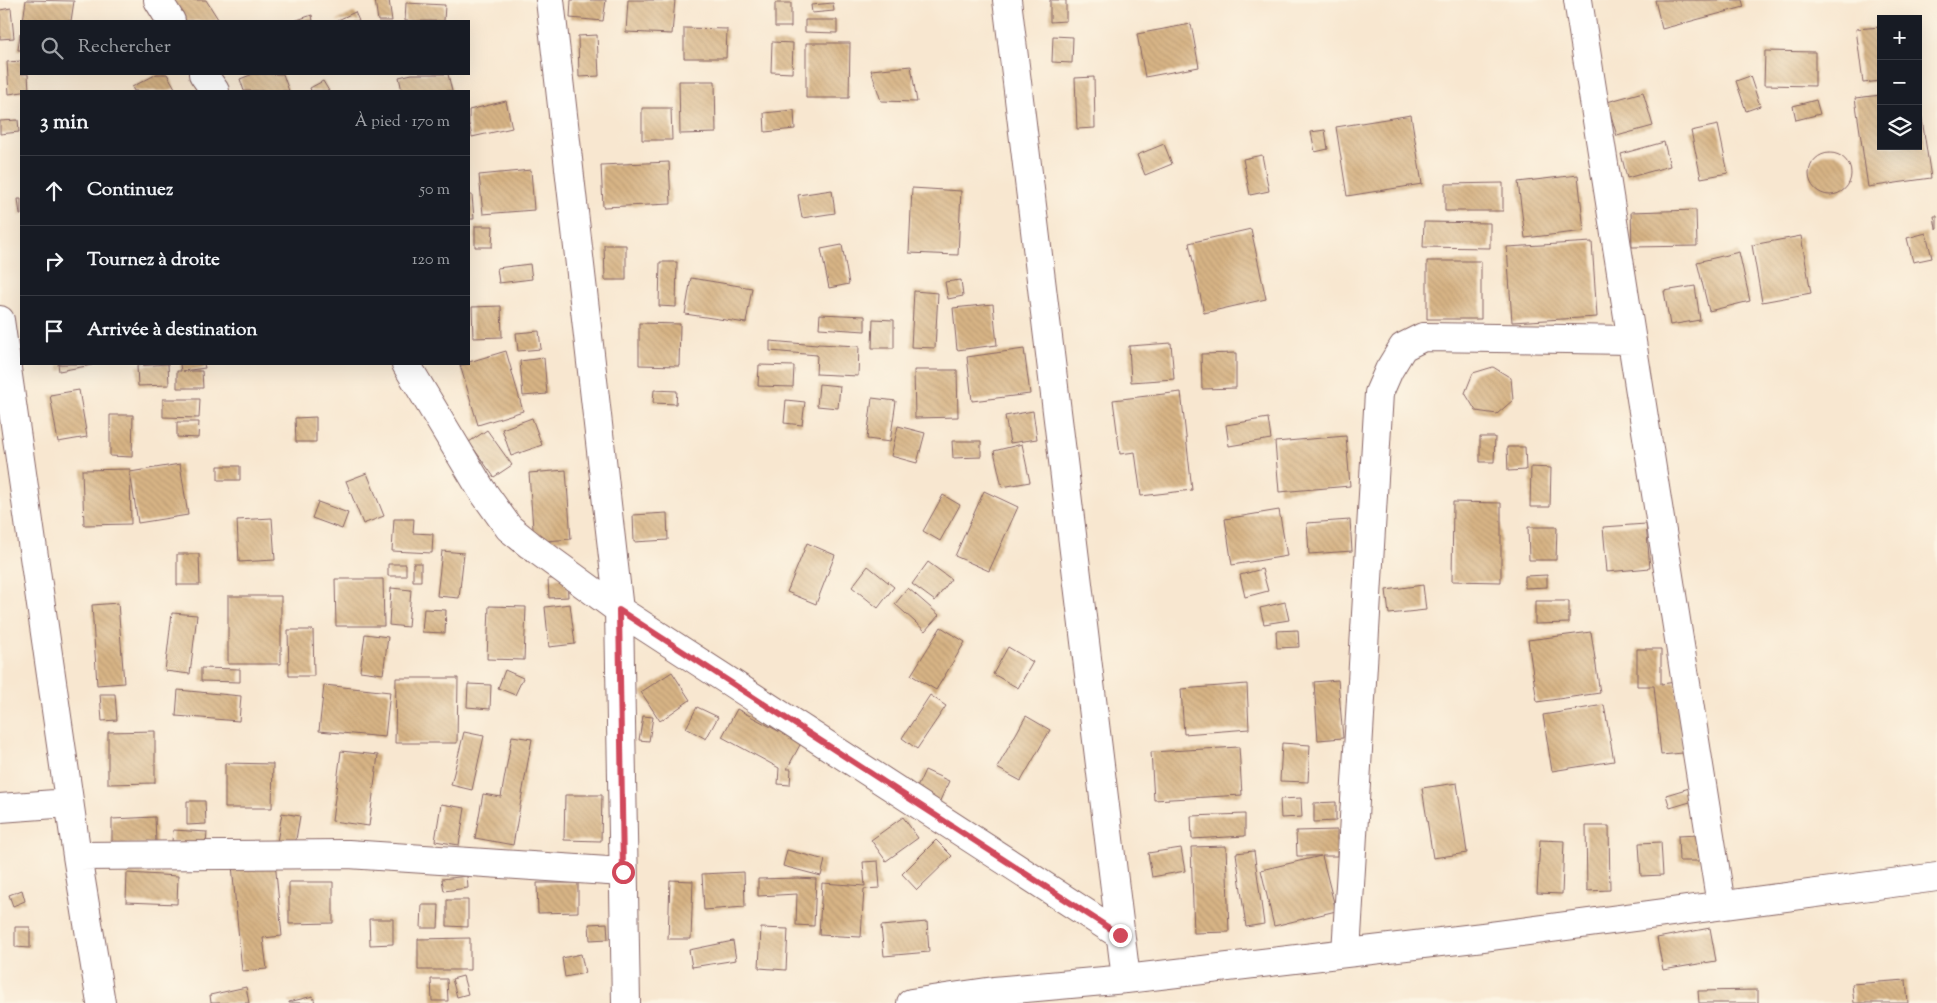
<!DOCTYPE html>
<html lang="fr">
<head>
<meta charset="utf-8">
<style>
	body { margin:0; font-family:"Sorts Mill Goudy",serif; background:#242831; color:#f1f3f6 }
	.controls { position:absolute; right:15px; top:15px; display:grid; overflow:hidden; border-radius:0px; box-shadow:0 5px 20px #0002 }
	.controls button { width:45px; height:45px; display:grid; place-items:center; padding:0; border:0; border-bottom:1px solid #363941; background:#171b24; color:#f1f3f6; font:25px sans-serif }
	.stop { position:absolute; width:15px; height:15px; margin:-11px; border:4px solid #d1495b; border-radius:50%; background:#fff }
	.stop.end { background:#d1495b; border-color:#fff; box-shadow:0 1px 5px #0008 }
	.list { margin:0; padding:0; list-style:none }
	h2 { display:flex; justify-content:space-between; align-items:center; height:65px; margin:0; padding:0 20px; font-size:21px }
	h2 small { font-size:16px; font-weight:400; color:#9ea1a6 }
	.list li { display:grid; grid-template-columns:32px 1fr auto; gap:15px; align-items:center; box-sizing:border-box; height:70px; padding:0 20px; border-top:1px solid #363941 }
	.list b { display:block; font-size:19px; white-space:nowrap }
	.list em { font-size:16px; font-style:normal; color:#9ea1a6 }
	.icon { flex:none; width:28px; height:28px; fill:none; stroke:currentColor; stroke-width:2; stroke-linecap:round; stroke-linejoin:round }
	.map { position:relative; flex:none; width:1937px; height:1003px; overflow:hidden }
	.search { position:absolute; background:#171b24; box-shadow:0 5px 20px #0002; left:20px; top:20px; width:450px; height:55px; display:flex; align-items:center; gap:12px; box-sizing:border-box; padding:0 18px; border-radius:0px; color:#9ea1a6; font-size:19px }
	.panel { position:absolute; background:#171b24; box-shadow:0 5px 20px #0002; left:20px; top:90px; width:450px; height:275px; border-radius:0px }
	.map>svg:first-child { display:block }
	.building { fill:url(#building-back-hatch) }
	.lines { fill:none; stroke-linecap:round; stroke-linejoin:round }
	.minor-casing { stroke:#876565; stroke-width:30 }
	.minor { stroke:#fff; stroke-width:28 }
	.route { stroke:#d1495b; stroke-width:6 }
</style>
</head>
<body>
<div class="map">
<svg width="1937" height="1003" viewBox="0 0 1937 1003">
	<defs>
		<pattern id="building-back-hatch" width="6" height="6" patternUnits="userSpaceOnUse" patternTransform="scale(1.25)"><rect width="6" height="6" fill="#d7b485"/><path d="M-1 5l2 2M0 0l6 6M5-1l2 2" fill="none" stroke="#ba9a73"/></pattern>
	</defs>
	<rect width="100%" height="100%" fill="#fcf5e5"/>
	<filter id="ink" filterUnits="userSpaceOnUse"><feTurbulence type="fractalNoise" baseFrequency=".02" numOctaves="2"/><feDisplacementMap in="SourceGraphic" scale="10" xChannelSelector="R" yChannelSelector="G"/><feConvolveMatrix kernelMatrix="1 2 1 2 8 2 1 2 1" color-interpolation-filters="sRGB"/></filter>
	<filter id="wash" filterUnits="userSpaceOnUse"><feTurbulence type="fractalNoise" baseFrequency=".0096" numOctaves="4" result="noise"/><feDisplacementMap in="SourceGraphic" scale="20" xChannelSelector="R" yChannelSelector="G"/><feGaussianBlur stdDeviation="1.12" result="paint"/><feColorMatrix in="noise" values="0 0 0 0 0 0 0 0 0 0 0 0 0 0 0 0 0 1.4 0 .05"/><feComposite in="paint" operator="in"/></filter>
	<g filter="url(#wash)">
		<rect width="100%" height="100%" fill="#f8e7d0"/>
		<g id="blocks">
			<path class="building" d="M26,0l48,1 -3,20h-48z
				M173,0h33l12,19 -4,2h-30z
				M375,0h14l3,21h-14z
				M571,0h35l-3,21 -33,-3z
				M628,0h47l-3,34 -46,-2z
				M1050,0h16v21l-16,1z
				M1655,0h87l2,7 -82,22z
				M406,3l39,2 -1,16h-39z
				M775,3h16v24h-16z
				M833,3l1,8 -22,2 -1,-8z
				M11,8l3,30 -14,1v-29z
				M355,12l4,9h-23z
				M312,15l1,6h-19z
				M805,20h32v13l-32,-1z
				M1191,24l8,43 -54,10 -8,-43z
				M1881,27v54l-18,2 -7,-54z
				M684,28l43,1 -1,29h-42z
				M20,34l1,1v15h-3z
				M597,35l2,41 -20,1 -1,-41z
				M1053,36l20,1 -1,26 -20,-1z
				M772,42l21,1 -1,30 -21,-1z
				M806,43h44l-1,55h-43z
				M1765,51l50,1v34l-51,-1z
				M21,61v13h7l1,17 -20,3 -2,-32z
				M911,66l6,36 -36,-1 -10,-31z
				M157,74h10l8,14 -5,3h-36l-2,-4z
				M253,74h30l6,17h-45l-4,-12z
				M412,74h36l4,17h-50l-3,-14z
				M1750,76l10,30 -14,5 -10,-30z
				M1094,77l1,51 -18,1 -2,-51z
				M323,81l6,10h-18l-1,-3z
				M679,81h36l1,52 -36,1z
				M1643,92l10,34 -36,10 -10,-34z
				M1918,93l13,85 -63,9 -13,-89 26,-3v51h37z
				M1816,100l4,14 -24,6 -3,-14z
				M506,101l6,27 -40,9 -3,-14v-13z
				M642,108h29l1,32h-30z
				M794,110l1,19 -30,3 -1,-19z
				M1411,115l11,69 -75,12 -11,-69z
				M18,120l1,12 -19,2v-13z
				M1718,125l10,48 -27,5 -10,-47z
				M1325,130l3,19 -13,3 -4,-20z
				M1664,142l6,24 -43,12 -6,-24z
				M1164,144l8,20 -27,11 -8,-20z
				M1809 174a21 21 0 1 1 42 0a21 21 0 1 1-42 0Z
				M1262,155l7,36 -19,4 -7,-36z
				M669,162l2,42 -68,3 -2,-42z
				M531,170l3,40 -51,4 -4,-39z
				M1578,175l6,56 -59,7 -7,-56z
				M1503,183v28h-58v-27z
				M912,188l49,3 -3,64 -49,-2z
				M832,190l3,23 -33,5 -4,-23z
				M469,195h3l2,24h-5z
				M18,199h3v16h-1z
				M1696,210l1,36 -65,1 -1,-35z
				M1934,216h3v13h-1z
				M1424,222l66,1v25l-67,-1z
				M475,226h18l-1,21h-17z
				M1251,229l15,70 -62,14 -15,-70z
				M1926,233l6,25 -19,4 -6,-24z
				M1801,236l10,57 -49,9 -10,-57z
				M1592,242l5,75 -85,5 -5,-75z
				M604,245h22v35h-21z
				M842,245l7,39 -20,4 -8,-39z
				M1739,252l11,49 -41,10 -12,-49z
				M1427,261h54v58h-54z
				M660,262h17l-1,45 -17,-1z
				M530,264l2,15 -33,4 -2,-15z
				M691,278l61,10 -6,35 -61,-9z
				M961,280l2,16 -15,3 -3,-17z
				M1695,286l5,34 -30,5 -6,-34z
				M914,291l24,2 -3,55 -24,-1z
				M993,304l4,41 -40,5 -4,-42z
				M501,306l1,31 -29,1 -1,-31z
				M820,314l45,2v15l-46,-3z
				M873,319l21,1v28h-22z
				M639,323l41,1 -1,42 -40,-1z
				M539,331l2,18 -23,2 -2,-18z
				M770,341l47,4 1,-1 41,2 -1,30 -42,-2 1,-19 -47,-4z
				M1171,343l3,36 -43,3 -2,-36z
				M1024,349l6,45 -58,7 -5,-44z
				M506,351l17,60 -45,14 -18,-60 9,-1v-2z
				M1236,353v35l-34,1 -1,-35z
				M544,358l3,36 -24,2 -3,-35z
				M58,364h34v1l-33,6z
				M168,364l1,21 -31,1 -1,-20z
				M180,364h24l1,4 -22,3h19l1,17h-26v-17h4z
				M759,365l35,1 -1,21 -35,-1z
				M1493,367l18,11 2,22 -16,14 -21,-3 -11,-18 8,-20z
				M914,370h43l1,47 -43,1z
				M819,384l21,2 -2,22 -21,-2z
				M79,390l8,47 -29,5 -8,-47z
				M654,390l23,1 -1,13 -23,-1z
				M1181,392l11,98 -51,6 -6,-44 -15,2 -7,-54z
				M872,398l24,3 -6,41 -23,-3z
				M163,399h37l-1,19 -36,-1z
				M786,400l19,2 -3,23 -18,-2z
				M1033,411l4,28 -27,4 -5,-27z
				M110,415h23l-1,42 -22,-1z
				M316,417v25h-20l-1,-24z
				M532,418l10,27 -31,11 -9,-27z
				M1268,418l3,21 -42,7 -3,-21z
				M177,422h22l-1,16 -21,-1z
				M898,426l27,7 -8,30 -26,-7z
				M487,430l25,35 -18,12 -25,-35z
				M1346,436l4,50 -71,6 -4,-50z
				M1480,437h15l-1,25h-14z
				M952,441h29v16l-28,1z
				M1022,444l8,38 -28,5 -8,-36z
				M1507,447h18l1,23 -18,1z
				M180,464l8,51 -50,8 -8,-51z
				M218,466h22v14h-22z
				M1531,467l20,1 -1,39h-20z
				M130,469l1,55 -47,1 -2,-55z
				M566,470l5,69 -37,3 -5,-69z
				M367,473l17,43 -21,8 -17,-43z
				M984,491l34,16 -29,64 -34,-15z
				M943,495l17,10 -20,36 -17,-10z
				M318,502l30,11 -6,16 -30,-11z
				M1453,502l48,1v79l-49,-1z
				M1279,510l8,46 -55,9 -7,-46z
				M667,513l1,27 -34,2 -1,-27z
				M272,518l3,42 -36,2 -2,-42z
				M394,519h20l-1,14 20,1 -1,19 -40,-2z
				M1350,520l2,31 -43,3 -2,-31z
				M1646,524l4,44 -43,4 -4,-45z
				M1528,527h29l-1,33h-27z
				M807,543l28,12 -19,49 -29,-12z
				M442,551l22,2 -5,45 -22,-2z
				M177,554h22l1,31h-23z
				M928,562l23,17 -16,22 -23,-17z
				M413,563h8v18h-8z
				M388,564h18v12h-18z
				M868,566l26,21 -16,21 -26,-21z
				M1262,569l6,22 -23,6 -5,-22z
				M1547,575v12l-22,1v-12z
				M567,578l1,19 -19,1 -1,-19z
				M335,579h48l1,47h-48z
				M1423,585l3,25 -37,4 -3,-24z
				M391,588l20,2 -3,37 -19,-2z
				M908,588l31,27 -14,16 -30,-27z
				M228,596h53v68h-53z
				M1535,601h34v22l-34,1z
				M1285,602l4,18 -25,4 -4,-16z
				M118,603l6,80 -27,2 -5,-80z
				M570,604l5,40 -26,3 -4,-40z
				M489,606l37,1 -2,53 -37,-1z
				M424,609l22,1 -1,23 -23,-1z
				M172,613l25,2 -7,59 -25,-3z
				M941,627l24,15 -29,48 -25,-15z
				M288,630h25l1,46h-25z
				M1298,630l1,17 -22,1 -1,-17z
				M1591,632l9,61 -63,9 -9,-62z
				M365,634l23,3 -5,37 -23,-3z
				M1008,647l25,15 -15,26 -25,-14z
				M1637,649h24v35l15,-2 7,71 -22,2 -7,-69h-17z
				M201,668l39,1v13l-39,-1z
				M505,670l18,8 -8,17 -17,-7z
				M672,672l18,28 -30,21 -19,-29z
				M396,678h62l-1,65h-62z
				M1338,680l5,58 -25,2 -4,-58z
				M468,684l23,1 -1,24 -23,-2z
				M1247,684l2,45 -65,5 -3,-45z
				M324,685l66,7 -5,45 -66,-6z
				M178,690l63,6 -2,25 -63,-5z
				M100,694h15l2,26 -15,1z
				M930,695l16,11 -29,43 -15,-11z
				M1604,705l10,56 -62,10 -9,-56z
				M697,707l21,10 -12,22 -20,-11z
				M737,709l64,34 -14,26h4l-1,16 -12,-1 1,-16 -57,-31z
				M643,716l10,1 -4,24 -10,-1z
				M1026,716l24,14 -29,51 -24,-13z
				M155,731v52l-47,1v-52z
				M464,732l20,4 -12,54 -21,-5z
				M512,736l20,3 -19,106 -38,-7 8,-44 18,3z
				M1282,743l28,2 -2,37 -28,-1z
				M1239,747l3,48 -88,5 -3,-48z
				M341,751l37,4 -9,71 -37,-5z
				M225,763l48,1 -1,44h-47z
				M925,770l24,11 -11,24 -24,-11z
				M1457,783l10,70 -34,5 -11,-70z
				M1696,786l4,13 -30,9 -4,-13z
				M565,795h37l-1,46 -37,-1z
				M1301,798l1,19 -21,1 -1,-19z
				M187,801h18l1,23 -19,1z
				M1336,802v19l-22,1v-19z
				M441,804l24,4 -6,37 -24,-4z
				M282,813l18,3 -6,35 -18,-3z
				M1245,814v22l-53,3 -1,-23z
				M155,817l1,26 -44,2v-26z
				M903,817l15,21 -32,23 -15,-21z
				M1586,826h23l1,64 -23,1z
				M173,830l34,2 -1,12 -34,-3z
				M1337,830v26h-15l14,55 -62,15 -13,-56 60,-14h-24l-1,-25z
				M1699,835l1,26h-21l-1,-25z
				M936,840l16,16 -35,34 -15,-16z
				M1540,840l24,1 -2,53 -25,-1z
				M1661,842l2,33 -22,1 -2,-33z
				M1226,846l3,86 -35,1 -3,-86z
				M1181,848l4,23 -33,6 -4,-24z
				M787,850l38,10 -4,16 -38,-10z
				M1254,851l10,73 -18,3 -10,-74z
				M275,861l7,75 -19,2 4,31 -25,2 -10,-106z
				M878,861l2,27 -16,1 -3,48 -42,-2 3,-52 43,3 -2,-24z
				M744,872l1,35 -41,3 -2,-36z
				M127,873l51,3 -1,28 -51,-2z
				M467,876l1,12 -24,3 -2,-12z
				M798,878l18,1 -2,47 -18,-1 1,-31 -39,2v-17z
				M670,880l23,1 -2,58h-23z
				M289,882h44v41l-44,1z
				M537,883h41v29l-40,1z
				M22,890l3,11 -12,5 -4,-11z
				M447,900h21v27l-21,-1z
				M422,905h17l-1,23h-17z
				M369,919h24v25l-23,1z
				M927,922l2,30 -45,4 -3,-30z
				M607,923l1,16 -18,1 -1,-16z
				M15,927h15v21l-15,-1z
				M761,928l27,1 -2,41 -27,-2z
				M1710,928l6,33 -53,9 -6,-32z
				M470,938v32h-52v-31z
				M733,941l3,19 -44,7 -3,-17z
				M581,954l4,19 -20,4 -3,-19z
				M463,976l5,18 -11,3 -5,-18z
				M431,979h16l1,22h-16z
				M1906,980l2,23h-54l-2,-19z
				M246,987l3,16h-38l-1,-8z
				M1758,990v13h-59l-1,-12z
				M313,996l2,7h-26v-1z"/>
		</g>
	</g>
	<g filter="url(#ink)">
		<use href="#blocks" fill-opacity="0" stroke="#876565" stroke-width="1"/>
		<g class="lines">
			<g class="minor-casing">
				<path id="minor" d="M158,0l13,21
					M550,0l69,610 7,393
					M1007,0l119,979
					M1578,0l143,905
					M203,74l12,17
					M0,320l77,536 24,147
					M406,364l75,125 28,39 21,17 89,65 501,325
					M0,808l69,-5
					M77,856l271,-2 275,18
					M1346,953l33,-560 10,-23 14,-23 20,-10 208,3
					M911,1003l83,-12 132,-12 357,-42 454,-60"/>
			</g>
			<use href="#minor" class="minor"/>
		</g>
	</g>
	<g class="lines" filter="url(#ink)">
		<path class="route" d="M623,872l-4,-262 501,325"/>
	</g>
</svg>
<div class="controls">
<button>+</button>
<button>−</button>
<button><svg class="icon" aria-label="layers" viewBox="0 0 24 24"><path d="M12 4l9 5-9 5-9-5zM3 14l9 5 9-5"/></svg></button>
</div>
<div class="stop" style="left:623px;top:872px"></div>
<div class="stop end" style="left:1120px;top:935px"></div>
<div class="search"><svg class="icon" aria-label="search" viewBox="0 0 24 24"><circle cx="10" cy="10" r="6"/><path d="M15 15l6 6"/></svg>Rechercher</div>
<section class="panel">
<h2>3 min<small>À pied · 170 m</small></h2>
<ul class="list">
<li><svg class="icon" aria-label="ahead" viewBox="0 0 24 24"><path d="M12 20V5M6 11l6-6 6 6"/></svg><div><b>Continuez</b></div><em>50 m</em></li>
<li><svg class="icon" aria-label="right" viewBox="0 0 24 24"><path d="M7 20v-9h11M14 6l5 5-5 5"/></svg><div><b>Tournez à droite</b></div><em>120 m</em></li>
<li><svg class="icon" aria-label="arrive" viewBox="0 0 24 24"><path d="M6 21V4h12l-3 4 3 4H6"/></svg><div><b>Arrivée à destination</b></div></li>
</ul>
</section>
</div>
</body>
</html>
